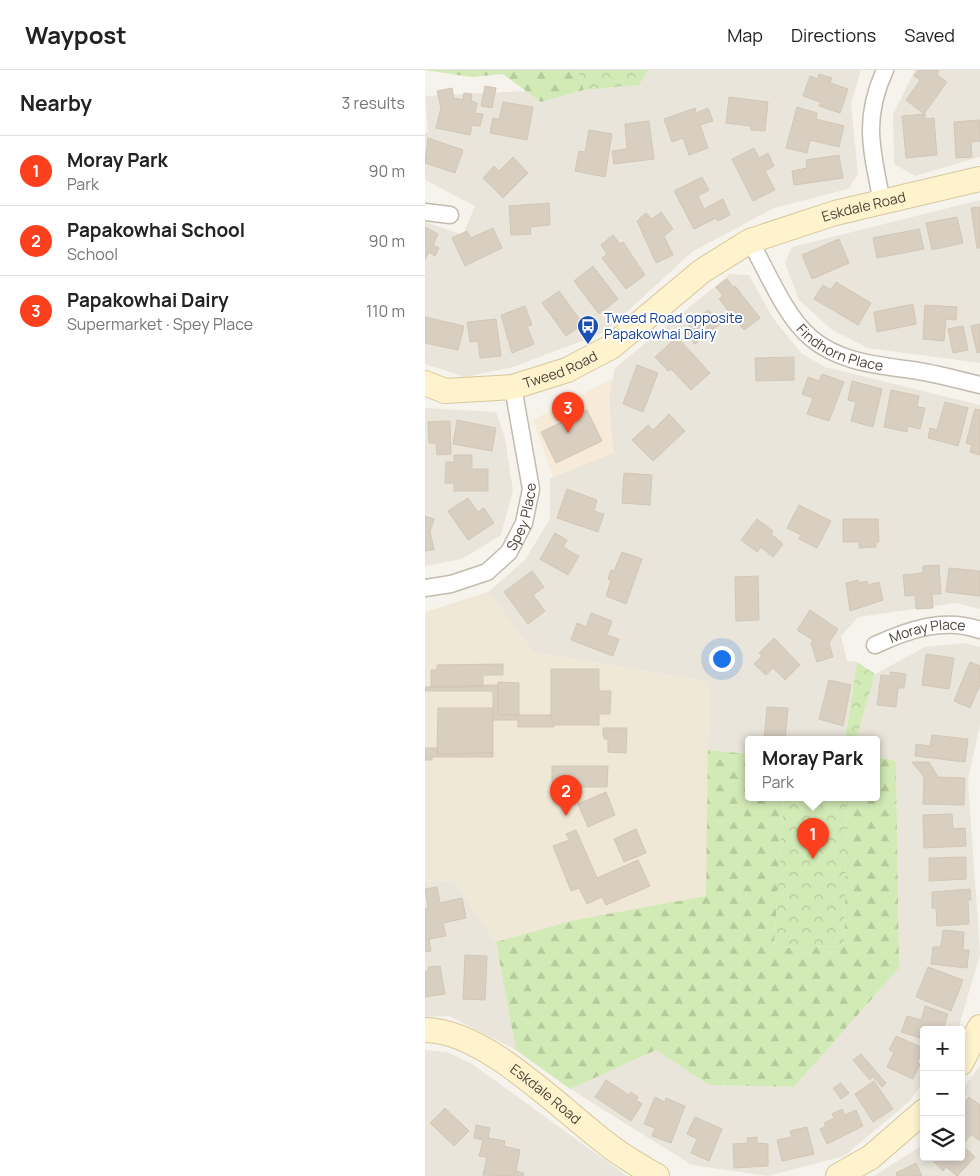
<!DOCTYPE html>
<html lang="en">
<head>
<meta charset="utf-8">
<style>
	body { margin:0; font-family:Manrope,sans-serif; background:#f2f2f2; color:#222 }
	.controls { position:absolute; right:15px; bottom:15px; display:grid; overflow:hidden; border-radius:5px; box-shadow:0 2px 8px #0003 }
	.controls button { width:45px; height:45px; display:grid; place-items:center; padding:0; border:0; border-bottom:1px solid #e0e0e0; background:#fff; color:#222; font:25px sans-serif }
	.you { position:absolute; left:296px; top:588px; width:18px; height:18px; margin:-12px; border:4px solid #fff; border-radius:50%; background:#1a73e8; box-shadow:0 0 0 8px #1a73e833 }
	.badge { display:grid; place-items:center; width:32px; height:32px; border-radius:50%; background:#fc3f1d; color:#fff; font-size:16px; font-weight:700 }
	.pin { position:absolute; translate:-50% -41px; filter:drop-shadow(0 1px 2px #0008) }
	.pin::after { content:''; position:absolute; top:26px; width:18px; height:15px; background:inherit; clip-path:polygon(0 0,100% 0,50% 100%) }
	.popup { position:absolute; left:320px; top:666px; width:135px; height:65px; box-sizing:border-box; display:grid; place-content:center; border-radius:5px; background:#fff; filter:drop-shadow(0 1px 4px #0005); font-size:16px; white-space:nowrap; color:#767676 }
	.popup b { font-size:19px; color:#222 }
	.popup::after { content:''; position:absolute; left:50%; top:100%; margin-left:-10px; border:10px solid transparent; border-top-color:#fff }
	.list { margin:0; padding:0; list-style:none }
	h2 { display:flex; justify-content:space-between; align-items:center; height:65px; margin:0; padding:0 20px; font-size:21px }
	h2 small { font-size:16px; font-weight:400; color:#767676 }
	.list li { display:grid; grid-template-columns:32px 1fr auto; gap:15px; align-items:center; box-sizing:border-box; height:70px; padding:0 20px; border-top:1px solid #e0e0e0 }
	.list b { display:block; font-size:19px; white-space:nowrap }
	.list p { margin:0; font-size:16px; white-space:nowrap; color:#767676 }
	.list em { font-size:16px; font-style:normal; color:#767676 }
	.icon { flex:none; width:28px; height:28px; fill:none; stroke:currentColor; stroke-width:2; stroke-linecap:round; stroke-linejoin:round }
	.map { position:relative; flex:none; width:555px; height:1106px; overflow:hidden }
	header { display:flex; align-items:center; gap:30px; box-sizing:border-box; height:70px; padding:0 25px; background:#fff; border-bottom:1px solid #e0e0e0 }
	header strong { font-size:24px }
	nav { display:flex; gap:28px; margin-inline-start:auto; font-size:18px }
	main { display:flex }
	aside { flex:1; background:#fff }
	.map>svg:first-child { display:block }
	.residential { fill:#eae5da }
	.commercial { fill:#f7ead8 }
	.education { fill:#efe8d6 }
	.forest { fill:url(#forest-firs) }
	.park { fill:url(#park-crowns) }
	.building { fill:#d8cfc1; stroke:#d3c7b4 }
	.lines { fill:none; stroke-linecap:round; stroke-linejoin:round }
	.street-casing { stroke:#c2bbae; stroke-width:19 }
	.secondary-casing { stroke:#d6c79b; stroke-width:26 }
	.street { stroke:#fff; stroke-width:16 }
	.secondary { stroke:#fff3cd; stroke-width:24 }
	.labels { text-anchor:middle; stroke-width:4; stroke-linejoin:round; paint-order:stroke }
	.street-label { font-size:14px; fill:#4b4439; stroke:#fff }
	.transit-label { font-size:14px; fill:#164399; stroke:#fff; text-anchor:start }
</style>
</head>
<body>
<header>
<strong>Waypost</strong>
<nav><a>Map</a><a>Directions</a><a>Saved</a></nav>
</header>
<main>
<aside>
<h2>Nearby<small>3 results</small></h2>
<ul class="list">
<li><span class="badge">1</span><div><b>Moray Park</b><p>Park</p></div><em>90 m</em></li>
<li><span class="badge">2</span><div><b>Papakowhai School</b><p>School</p></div><em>90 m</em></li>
<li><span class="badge">3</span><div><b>Papakowhai Dairy</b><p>Supermarket · Spey Place</p></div><em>110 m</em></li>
</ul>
</aside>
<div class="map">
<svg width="555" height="1106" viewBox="0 0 555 1106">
	<defs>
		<pattern id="forest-firs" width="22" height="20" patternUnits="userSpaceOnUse" patternTransform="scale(1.25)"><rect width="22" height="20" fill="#d2eab5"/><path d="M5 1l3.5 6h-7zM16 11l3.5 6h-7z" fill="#b6ca9c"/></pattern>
		<pattern id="park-crowns" width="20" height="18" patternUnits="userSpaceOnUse" patternTransform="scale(1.25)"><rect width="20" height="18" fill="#d2eab5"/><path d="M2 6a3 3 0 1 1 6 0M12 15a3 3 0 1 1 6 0" fill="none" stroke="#b6ca9c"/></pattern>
	</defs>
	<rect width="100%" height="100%" fill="#f6f3ec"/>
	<path class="residential" d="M224,0h212l-10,33 7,71 -10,15 -74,19 -82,44 -87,80 -92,35 -48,10 -40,-13v-142l38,13 12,-29 -50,-26v-47l3,-1 -3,-36 101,-5 15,11 43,-12 55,-5z
		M490,0h65v87l-65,19 -21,-12 -1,-49z
		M555,130v163l-112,-15 -37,-19 -32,-29 -14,-37 7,-16z
		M305,204l19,1 24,43 29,36 23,13 155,38v204l-24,-6 -98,14 -17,19 6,25 10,1 -12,78h-96v14l-41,-4 1,-68 -176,-30 -45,-60 37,-32 25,-41v-41l63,-25 -4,-56 6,-29z
		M0,338l71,4 9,26 8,53 -12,44 -39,24 -37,7z
		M539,573l16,4v77l-12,56 12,174 -22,76h-34v51l-14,20 -66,55 -76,20 -76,-11 -122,-76 86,-39 53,35 85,2 105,-119 -3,-207 -19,-4v-17h-21l19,-66 50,-27z
		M29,811l42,61 20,108 -67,-34 -24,1v-135z
		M0,980l22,2 25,12 155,112h-202z
		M555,996v110h-106l44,-28 6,-7v16h37v-66z"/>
	<path class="commercial" d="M188,308l-4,19 4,56 -60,24 -20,-57z"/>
	<path class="education" d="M63,522l45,60 176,30 -2,214 -132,24 -79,22 -42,-61 -29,1v-270z"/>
	<path class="forest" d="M0,0h153l6,20 -43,12 -38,-28 -31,3z
		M283,680l41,4v44h35l-10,150 70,-2 3,-148h30v-41l19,4 3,207 -105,119 -85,-2 -53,-35 -86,39 -54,-39 -20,-108 79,-22 131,-24z"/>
	<path class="park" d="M153,0h71l-10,15 -55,5z
		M432,592l18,12 -19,66h-11z
		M359,728h63l-3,148 -70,2z"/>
	<path class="building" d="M493,0h21l-2,5 10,7 -23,32 -18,-14 14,-20 -6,-4z
		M394,4l13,4 -2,5 18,6 -8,24 -21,-7 2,-4 -18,-6 7,-20 8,3z
		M60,16l11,2 -4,20 -11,-2z
		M27,18l2,10 9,2 1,-7 8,1 -1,7 6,2 -2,10 8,1 -3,12 -8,-1 -2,10 -34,-7 5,-20 -4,-17z
		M304,27l39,5 -3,29 -14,-1v-4l-25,-3z
		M78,32l30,5 -6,33 -37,-7 3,-15 6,1z
		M372,37l20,6 -1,6 28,7 -5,21 -29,-7 -3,13 -21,-5z
		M270,38l1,5 12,-5 5,13 -13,4 8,23 -19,7 -6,-17 -11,4 -8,-23z
		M500,44v5l9,-1 3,37 -31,3 -4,-42z
		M555,50v21l-9,1 1,15 -16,1 -2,-36z
		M224,51l5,38 -40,5 -2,-13 15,-2 -2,-25z
		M164,60l23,4 -7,43 -30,-6 4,-20 6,1z
		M3,68l35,12 -8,23 -30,-10z
		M329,78l5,10 9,-5 6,13 -9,5 10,19 -22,11 -21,-42z
		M414,85l4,23 -49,7 -2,-14 15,-3 -1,-8z
		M88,87l15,16 -25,25 -20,-20 11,-12 5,5z
		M277,107l7,13 -11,6 6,13 19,-10 7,16 -12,6 -2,-3 -22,11 -20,-38z
		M124,133l1,22 -20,2 1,7 -20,1 -2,-29z
		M555,137v41h-3l-6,-40z
		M236,142l12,17 -9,7 9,19 -17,8 -19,-42 9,-8 6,6z
		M532,147l6,26 -31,7 -6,-27z
		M0,157l13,7 -5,11 6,3 -4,8 -6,-4 -4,8z
		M68,158l9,20 -37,18 -13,-28 15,-7 4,7z
		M494,159l5,20 -47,9 -4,-20z
		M188,165l7,9 3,-2 22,33 -19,14 -24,-31 5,-4 -6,-9z
		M414,169l10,24 -37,16 -10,-24z
		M168,196l25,33 -19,15 -25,-33z
		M302,209l6,8 2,-1 25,32 -16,12 -25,-31 4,-3 -7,-9z
		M411,212l35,21 -13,22 -44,-26 9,-14 8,5z
		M134,221l24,33 -17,12 -24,-33z
		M488,234l3,20 -39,8 -3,-20z
		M500,235l32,2 -1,13 -10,-1 -2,22 -21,-2z
		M100,236l7,19 -5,1 7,18 -22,9 -11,-38z
		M283,240l12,14 -25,20 -11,-14z
		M0,247l39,9 -6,24 -33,-7z
		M71,249l5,37 -21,2 -2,-17 -8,1 -3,-20z
		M555,254v28l-3,1 -6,-27z
		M538,256l5,24 -15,3 -5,-24z
		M252,267l33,36 -19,17 -20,-21 -3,2 -13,-14z
		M369,287v23l-38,1 -1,-23z
		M212,295l21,8 -15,39 -20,-8z
		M397,304l22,8 -15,39 -22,-7 6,-16 -11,-4 6,-17 11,4z
		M427,311l30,8 -9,38 -22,-6 5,-19 -8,-2z
		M466,320l28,6 -2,11 8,1 -5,21 -12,-3 -1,6 -23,-5z
		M520,332l23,6 -10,38 -30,-8 2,-10 7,2z
		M550,339l5,1v45l-10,-3 2,-7 -6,-2z
		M162,340l15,31 -46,22 -15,-31z
		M244,344l16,17 -32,30 -21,-21 16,-15 5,5z
		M32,350l39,8 -4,23 -39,-7z
		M25,351l1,33 -14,1 -1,-12h-7l-1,-21z
		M29,385h18v14h16v22h-34v-8h-9l1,-21h8z
		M199,403l28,2 -2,30 -28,-2z
		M142,419l30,11 -3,11 10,3 -6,18 -41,-14z
		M43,428l10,14 6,-4 10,15 -26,17 -20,-29z
		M374,435l32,16 -14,27 -18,-9 2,-4 -14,-7z
		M0,446l9,3 -4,13 4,18 -9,1z
		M332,449l16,12 -2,3 12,10 -10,13 -12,-10 -4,5 -16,-12z
		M418,449h35l1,23h-3v5l-17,1v-6h-16z
		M130,463l12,7 -4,7 16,9 -11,19 -28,-16z
		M197,482l20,7 -16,45 -20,-8 5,-16 -3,-1 3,-9 3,1z
		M514,495l2,29h-9l1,14 -17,1 -1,-14 -10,1 -2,-21 20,-2v-7z
		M524,498l31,3v25l-34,-4z
		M107,501l12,16 -11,8 12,16 -17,13 -24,-32z
		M333,506l1,44 -23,1 -1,-44z
		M433,510l1,3 8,-2 1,4 11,-3 4,18 -33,11 -4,-28z
		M385,540l28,19 -9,14 4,14 -16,5 -6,-19 2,-3 -16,-10z
		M166,543l21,8 -5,14 12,4 -6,17 -42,-16 6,-17 9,4z
		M349,568l26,27 -15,15 -12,-12 -7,7 -12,-11 8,-8 -3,-3z
		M501,584l28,4 -5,31 -27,-4z
		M545,592l10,4v19l-10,23 -16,-7z
		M78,594v11h-20v12h-52v-17h6v-5z
		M126,599h48v22h12l-1,23h-11v11h-45v-6h-3z
		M465,602l16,2 -2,14h-6l-2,19 -19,-2 4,-30 9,1z
		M404,610l22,5 -8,41 -24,-7z
		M73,612l21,1v32h-21z
		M73,615v30h53l3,12h-36v-7h-25v-29h-68v-4z
		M342,637l21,1 -3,32h-21z
		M13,638h55v45l-56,1z
		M178,658h24l-1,25 -18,-1v-13h-4l1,-3h-2z
		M507,665l36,4 -3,23 -50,-6 1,-12 14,2z
		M0,678h13l-1,6 56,-1v4h-61v3h-7z
		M487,692h17l9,15 27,1 -1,27 -41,-1 1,-27z
		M127,696h56l-1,21h-55z
		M181,722l9,23 -27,12 -10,-23z
		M527,744l1,15 12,-1 1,18 -42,2 -1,-33z
		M211,759l10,24 -22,9 -10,-23z
		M151,760l21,48 41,-18 12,26 -44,19 -4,-8 -15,7 -8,-16 -8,3 -18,-45 16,-6 -3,-6z
		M541,787v22l-37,2v-23z
		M12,817l3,16 22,-5 4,20 -23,5 3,13 -17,3 2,12 -6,1v-43l3,-1 -3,-19z
		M545,819l1,11h-3l1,24 -32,2 -1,-18h-4v-16z
		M518,860l21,2 -1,18h6l-2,18 -36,-4 2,-17h8z
		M40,885l22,1 -2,44 -22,-1z
		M15,896l5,28 -20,3v-26h4l-1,-4z
		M503,897l35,13 -12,31 -35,-14z
		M500,936l23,8 -5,16h-19v9l-23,-7 6,-16 14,4z
		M471,966l27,12 -6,15 3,1 -7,15 -26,-12 7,-15 -5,-2z
		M436,984l25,29 -4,4 -9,-10 -3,3 -17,-20z
		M181,1010l23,15 2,-3 7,5 -2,3 6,4 -11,17 -36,-24z
		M449,1011l19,28 -20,13 -18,-28z
		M416,1013l8,10 -8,6 -8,-11z
		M230,1027l10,5 1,-4 19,8 -14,37 -19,-7 3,-8 -11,-4z
		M544,1027l11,8v36l-9,-7 -6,8 -4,-3v-32z
		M20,1038l24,23 -15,15 -24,-23z
		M417,1039l3,6 11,-5 7,16 -36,18 -7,-15 6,-3 -2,-3 10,-5 -2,-4z
		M270,1047l27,12 -13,32 -18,-8 6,-14 -10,-5z
		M51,1055l14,3 -2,10 17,3 -1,5 16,4 -4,21 8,2 -1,3 -40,-1 4,-18 -8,-1 4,-16 -9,-2z
		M382,1057l7,27 -32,7 -5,-21 15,-3 -2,-6z
		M332,1067v6l11,1v22l-34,2 -1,-24 15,-1 -1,-5z
		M537,1075l13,12 -18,19 -11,-9 -3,4 -14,-14h32z
		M491,1093l6,13h-25l-1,-3z"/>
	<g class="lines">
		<g class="street-casing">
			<g id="street">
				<path d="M457,132c-10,-51 -20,-82 3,-132"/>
				<path d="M0,142l25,3"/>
				<path id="s1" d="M325,171c17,30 35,75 61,97 28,24 66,27 101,32 23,3 46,10 68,15"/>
				<path id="s2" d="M0,518l26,-4 36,-12 22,-20 15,-29 7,-34 -18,-102"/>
				<path id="s3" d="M450,575c33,-15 69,-28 105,-15"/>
			</g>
		</g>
		<g class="secondary-casing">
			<g id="secondary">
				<path id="s4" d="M0,313l20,8 68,-4 54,-17 44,-23 91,-76 48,-30 85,-28 145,-34"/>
				<path id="s5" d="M0,960c62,0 141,85 190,120 14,10 28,18 42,26"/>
				<path d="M536,993l19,-36"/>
				<path d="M413,1106l33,-19 53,-46"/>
			</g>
		</g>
		<use href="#street" class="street"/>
		<use href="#secondary" class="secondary"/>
	</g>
	<defs>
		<g id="bus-pin" transform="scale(1.125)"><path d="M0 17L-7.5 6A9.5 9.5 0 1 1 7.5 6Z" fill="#1a4fb4" stroke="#fff"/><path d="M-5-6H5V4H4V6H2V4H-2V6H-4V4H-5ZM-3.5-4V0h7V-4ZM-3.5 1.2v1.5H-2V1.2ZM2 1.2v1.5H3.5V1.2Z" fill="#fff"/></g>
	</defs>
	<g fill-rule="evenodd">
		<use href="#bus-pin" x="163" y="256"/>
	</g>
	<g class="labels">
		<g class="street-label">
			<text dy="5" stroke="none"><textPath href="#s4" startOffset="490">Eskdale Road</textPath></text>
			<text dy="5" stroke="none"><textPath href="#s1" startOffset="146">Findhorn Place</textPath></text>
			<text dy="5" stroke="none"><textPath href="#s4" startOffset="140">Tweed Road</textPath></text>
			<text dy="5" stroke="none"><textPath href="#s2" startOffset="132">Spey Place</textPath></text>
			<text dy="5" stroke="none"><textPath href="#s3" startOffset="55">Moray Place</textPath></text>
			<text dy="5" stroke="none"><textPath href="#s5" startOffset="139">Eskdale Road</textPath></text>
		</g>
		<g class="transit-label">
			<text x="179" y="253">Tweed Road opposite<tspan x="179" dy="16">Papakowhai Dairy</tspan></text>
		</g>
	</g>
</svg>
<div class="controls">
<button>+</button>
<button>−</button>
<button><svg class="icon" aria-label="layers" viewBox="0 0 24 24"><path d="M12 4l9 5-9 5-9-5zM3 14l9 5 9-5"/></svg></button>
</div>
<div class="you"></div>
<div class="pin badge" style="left:388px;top:789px">1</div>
<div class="popup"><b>Moray Park</b>Park</div>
<div class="pin badge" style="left:141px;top:746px">2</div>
<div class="pin badge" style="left:143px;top:363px">3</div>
</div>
</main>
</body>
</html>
